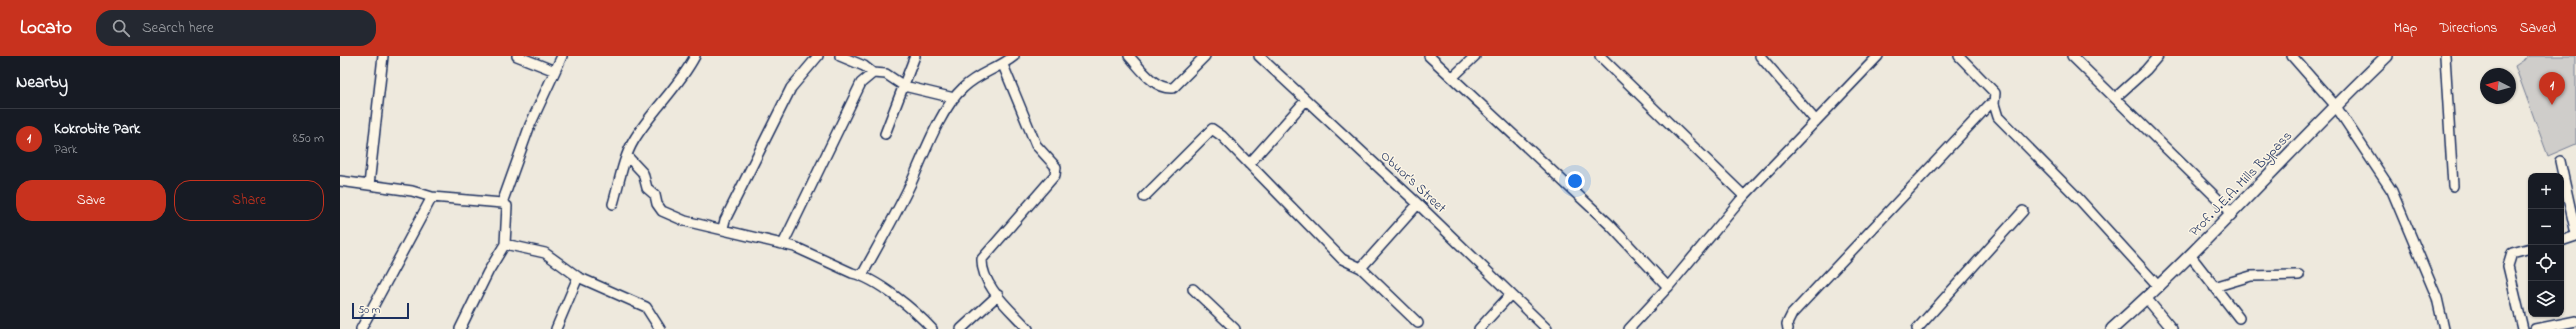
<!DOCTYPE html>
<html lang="en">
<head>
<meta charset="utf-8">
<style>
	body { margin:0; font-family:"Indie Flower",sans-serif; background:#242831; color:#f1f3f6 }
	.controls { position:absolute; right:12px; bottom:12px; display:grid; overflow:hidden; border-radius:8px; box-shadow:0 1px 3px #0004 }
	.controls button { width:36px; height:36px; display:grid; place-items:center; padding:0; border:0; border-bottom:1px solid #363941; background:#171b24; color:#f1f3f6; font:20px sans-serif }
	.compass { position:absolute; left:2140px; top:12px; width:36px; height:36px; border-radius:50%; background:#171b24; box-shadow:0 1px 3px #0004; rotate:276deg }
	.scale { position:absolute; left:12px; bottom:10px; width:57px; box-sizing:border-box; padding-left:4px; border:2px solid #1b2f5e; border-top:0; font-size:11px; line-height:14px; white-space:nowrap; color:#1b2f5e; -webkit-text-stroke:3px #fcf5e5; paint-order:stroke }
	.you { position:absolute; left:1235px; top:125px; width:14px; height:14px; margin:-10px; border:3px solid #fff; border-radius:50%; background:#1a73e8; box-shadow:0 0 0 6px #1a73e833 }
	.badge { display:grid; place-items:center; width:26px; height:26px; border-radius:50%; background:#c8321e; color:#fff; font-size:13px; font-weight:700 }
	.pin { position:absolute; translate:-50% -33px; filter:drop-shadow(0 1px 2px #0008) }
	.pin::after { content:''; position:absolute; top:21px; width:14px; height:12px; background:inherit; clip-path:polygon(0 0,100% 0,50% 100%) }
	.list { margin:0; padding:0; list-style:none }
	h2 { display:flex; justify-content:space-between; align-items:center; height:52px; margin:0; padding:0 16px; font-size:17px }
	h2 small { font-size:13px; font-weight:400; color:#9ea1a6 }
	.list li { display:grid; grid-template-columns:26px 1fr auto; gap:12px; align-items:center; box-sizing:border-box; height:60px; padding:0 16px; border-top:1px solid #363941 }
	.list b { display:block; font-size:15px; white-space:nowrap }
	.list p { margin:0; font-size:13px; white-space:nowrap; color:#9ea1a6 }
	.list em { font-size:13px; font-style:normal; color:#9ea1a6 }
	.actions { display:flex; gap:8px; padding:12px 16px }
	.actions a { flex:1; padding:9px 0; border:1px solid #c8321e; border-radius:16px; text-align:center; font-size:14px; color:#c8321e }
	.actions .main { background:#c8321e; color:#fff }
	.icon { flex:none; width:22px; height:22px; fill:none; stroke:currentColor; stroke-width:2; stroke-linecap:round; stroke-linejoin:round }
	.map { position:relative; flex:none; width:2236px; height:273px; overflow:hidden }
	header { display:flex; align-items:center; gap:24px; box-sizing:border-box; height:56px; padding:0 20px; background:#c8321e; color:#fff }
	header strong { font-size:19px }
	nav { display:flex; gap:22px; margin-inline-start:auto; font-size:14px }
	.search { width:280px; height:36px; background:#242831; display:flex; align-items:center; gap:10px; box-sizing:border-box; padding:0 14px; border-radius:16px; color:#9ea1a6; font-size:15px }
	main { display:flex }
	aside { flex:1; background:#171b24 }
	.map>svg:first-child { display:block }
	.green { fill:#cfcdca; stroke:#757e94 }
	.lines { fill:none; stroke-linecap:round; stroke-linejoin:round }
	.minor-casing { stroke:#1b2f5e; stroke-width:12 }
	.tertiary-casing { stroke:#1b2f5e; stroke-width:14 }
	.minor { stroke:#fcf5e5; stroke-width:9 }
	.tertiary { stroke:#fcf5e5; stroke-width:11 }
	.labels { text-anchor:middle; stroke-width:3; stroke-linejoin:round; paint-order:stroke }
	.street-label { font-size:14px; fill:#1b2f5e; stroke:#fcf5e5 }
</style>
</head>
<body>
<header>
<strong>Locato</strong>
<div class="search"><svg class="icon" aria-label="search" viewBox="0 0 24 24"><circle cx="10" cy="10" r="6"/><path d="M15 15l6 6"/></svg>Search here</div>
<nav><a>Map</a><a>Directions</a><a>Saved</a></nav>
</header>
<main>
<aside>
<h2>Nearby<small></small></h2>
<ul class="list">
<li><span class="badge">1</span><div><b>Kokrobite Park</b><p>Park</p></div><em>850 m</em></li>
</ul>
<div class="actions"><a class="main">Save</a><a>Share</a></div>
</aside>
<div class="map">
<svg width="2236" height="273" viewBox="0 0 2236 273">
	<rect width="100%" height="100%" fill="#eee9dd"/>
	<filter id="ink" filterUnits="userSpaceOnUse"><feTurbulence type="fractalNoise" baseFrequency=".025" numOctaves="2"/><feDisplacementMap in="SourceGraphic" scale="8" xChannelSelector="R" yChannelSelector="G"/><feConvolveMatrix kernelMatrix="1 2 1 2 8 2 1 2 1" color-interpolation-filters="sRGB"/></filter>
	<g filter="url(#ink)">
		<path class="green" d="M2190,0h46v88l-28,12 -33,-90z"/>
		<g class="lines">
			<g class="minor-casing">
				<path id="minor" d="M177,0l38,15
					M500,0l24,10 9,7
					M789,0c12,13 25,33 44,32l32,-32
					M919,0l159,148 129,125
					M1089,0l180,168 59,63
					M1260,0l144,140
					M1420,0l56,65
					M1619,0l36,37 -1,11
					M1732,0l160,157
					M1952,0l43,49 57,86 45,107 7,31
					M2105,0l8,130
					M663,9l33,80 20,22 -1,8 -73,84c-1,27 29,51 46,70
					M1113,21l22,-21
					M1775,42l31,-28 12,-14
					M545,78l30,-78
					M288,101l15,16 4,15 8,7 2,9 5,7 23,10 110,26 57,26c24,5 63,37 80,56
					M2220,105l16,73
					M909,108l57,-64
					M0,125l72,10 20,6
					M29,129l14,-129
					M804,141l68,-68 10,7 120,123 19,9 57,55
					M273,148c6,-20 10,-46 21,-64 18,-30 45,-53 61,-84
					M383,172l2,-8 66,-132 27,-32
					M2221,185l15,-5
					M165,188l40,9 33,24 68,30 14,22
					M443,188l78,-161 12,-10 13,1 18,12 50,12
					M1850,199l49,63
					M1021,212l57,-64
					M522,219c17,-31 35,-62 50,-94 12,-27 29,-73 51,-93 15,-15 35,-19 51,-32
					M1874,231l37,-11 48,-1
					M853,233l42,40
					M1807,243l25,30
					M21,273l71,-132 70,6 28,-78 32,-69
					M120,273l28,-57 17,-28 2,-38 -5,-3
					M216,273l22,-52
					M621,273l37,-34
					M1139,273l32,-35
					M1289,273l39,-42 76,-91 134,-140
					M1448,273l-1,-5 5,-10 197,-209 5,-1 4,13 81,82 80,88
					M1577,273l106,-118
					M2183,273l-15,-63 4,-13 19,-5
					M2195,273l41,-8"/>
			</g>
			<g class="tertiary-casing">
				<path id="tertiary" d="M1772,273c97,-86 181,-184 275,-273"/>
			</g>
			<use href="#minor" class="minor"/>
			<use href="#tertiary" class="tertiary"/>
		</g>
	</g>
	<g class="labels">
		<g class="street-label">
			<text transform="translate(1074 125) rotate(43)" y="5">Obuor’s Street</text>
			<text transform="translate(1900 127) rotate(-46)" y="5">Prof. J.E.A. Mills Bypass</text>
		</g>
	</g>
</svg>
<div class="controls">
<button>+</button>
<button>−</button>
<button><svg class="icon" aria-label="locate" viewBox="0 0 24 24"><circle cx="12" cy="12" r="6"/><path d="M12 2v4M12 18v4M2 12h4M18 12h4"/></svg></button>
<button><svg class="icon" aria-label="layers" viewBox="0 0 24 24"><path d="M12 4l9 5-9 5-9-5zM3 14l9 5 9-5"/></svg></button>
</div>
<svg class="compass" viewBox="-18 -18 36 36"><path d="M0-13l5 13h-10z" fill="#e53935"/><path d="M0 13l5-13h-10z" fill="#9ea1a6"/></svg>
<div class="scale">50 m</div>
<div class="you"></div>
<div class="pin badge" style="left:2212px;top:49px">1</div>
</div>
</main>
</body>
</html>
